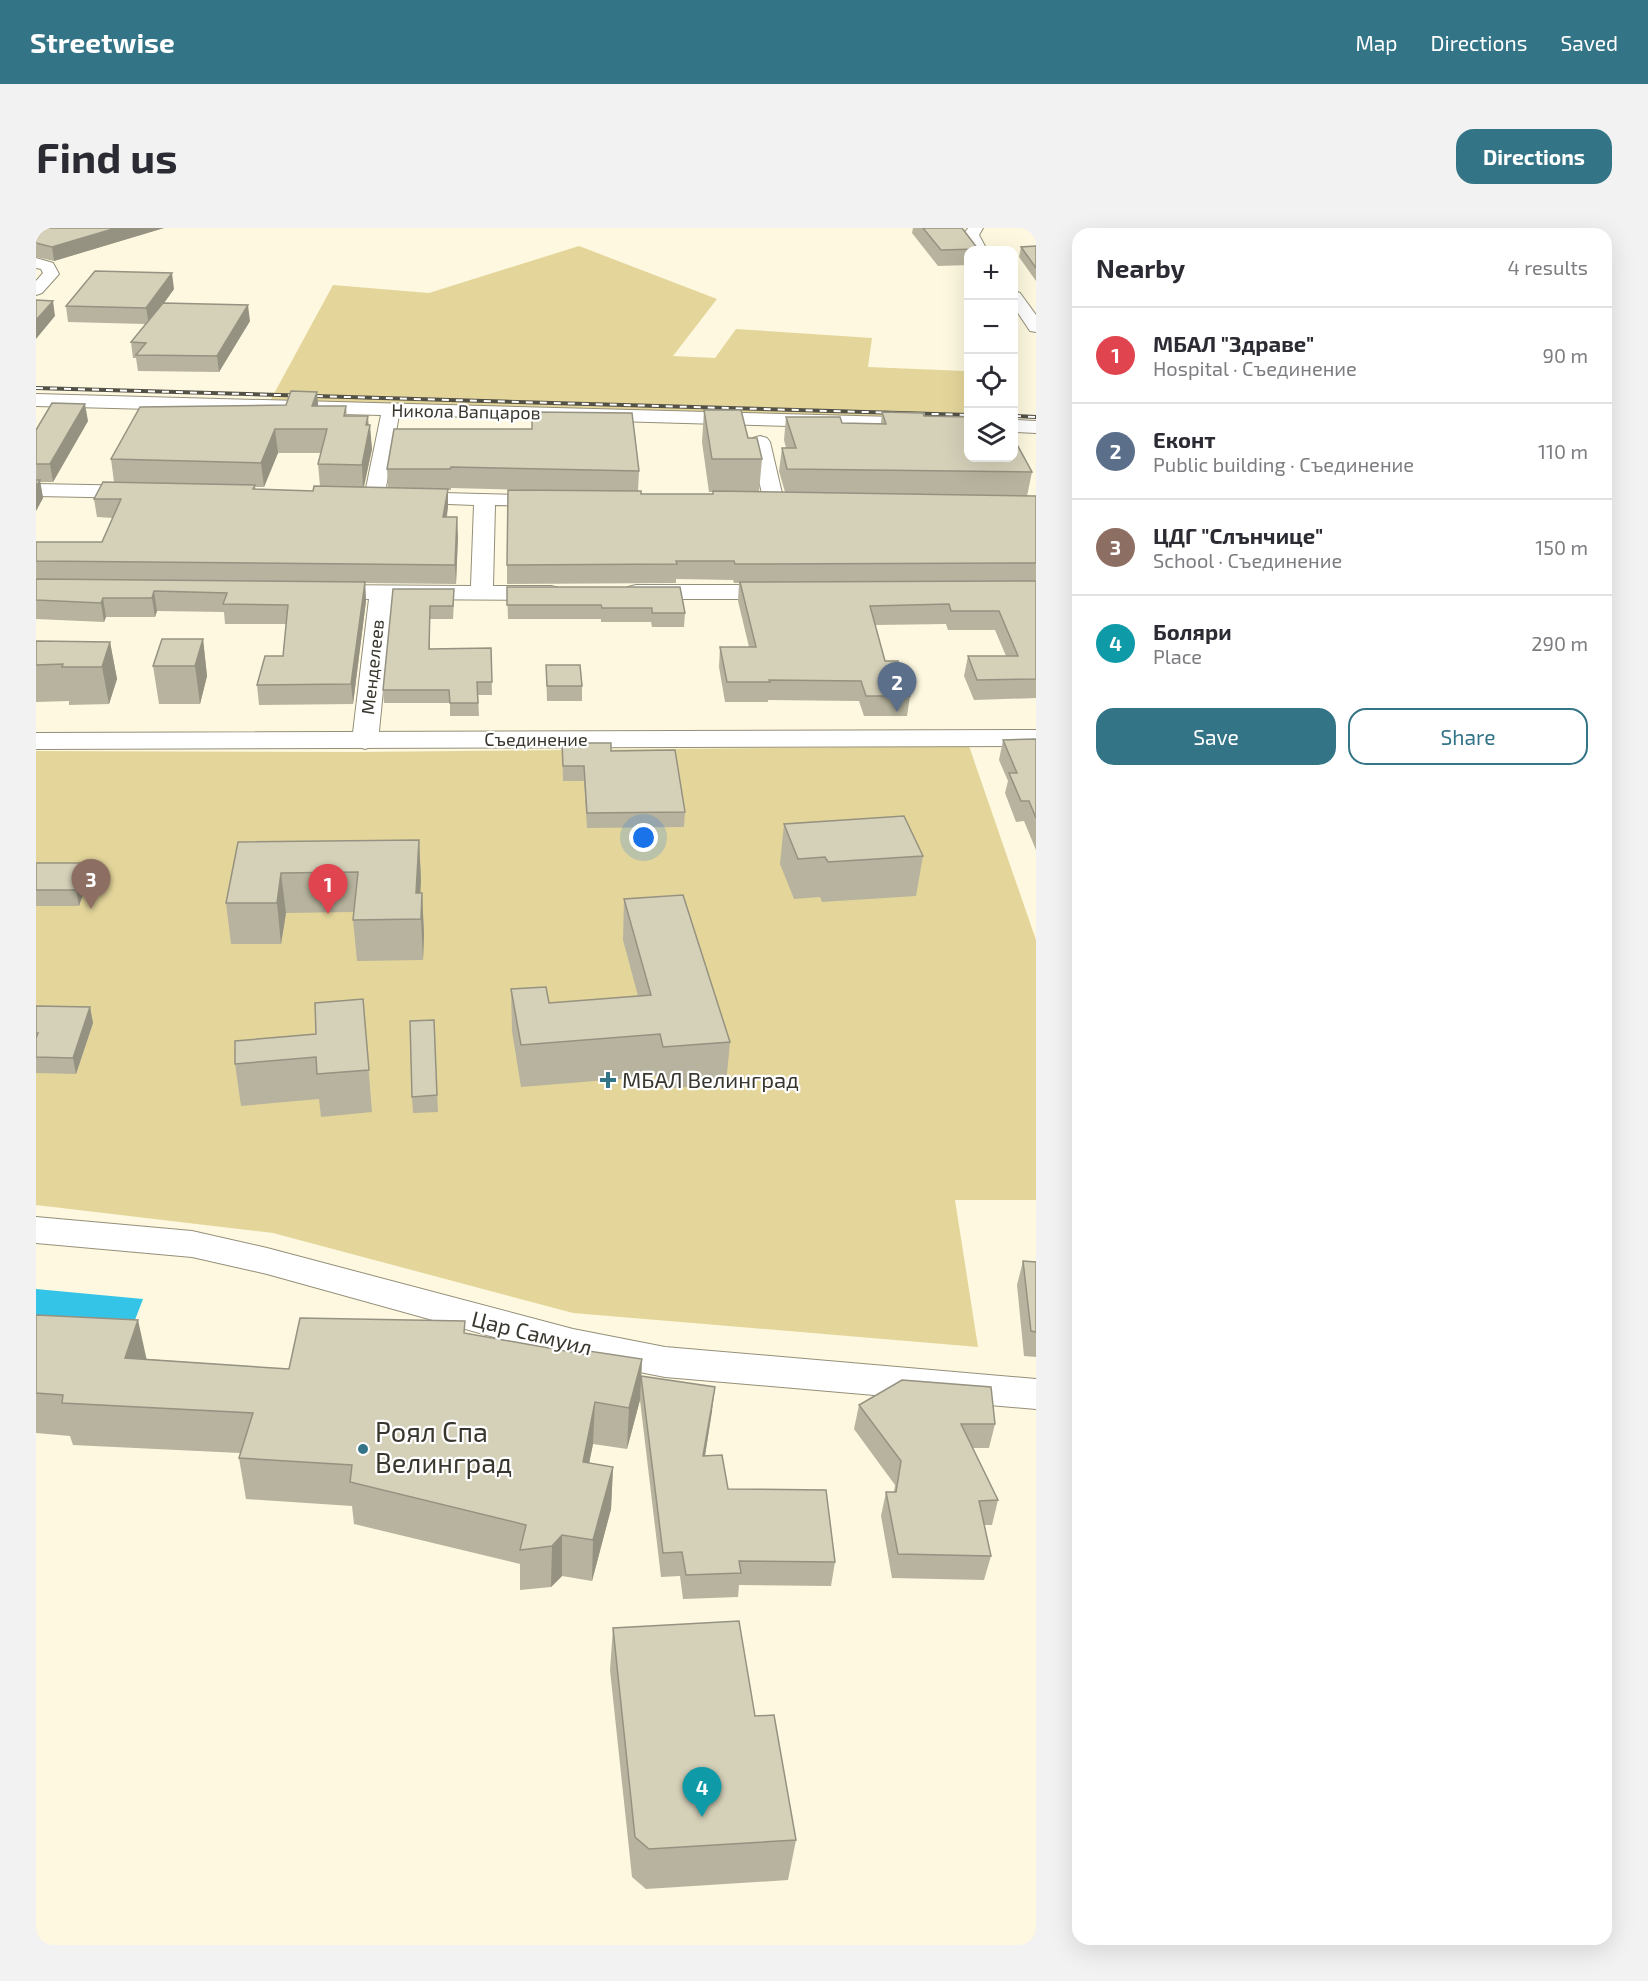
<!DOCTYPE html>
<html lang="en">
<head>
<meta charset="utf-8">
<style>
	body { margin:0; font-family:"Exo 2",sans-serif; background:#f2f2f3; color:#2b2b33 }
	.controls { position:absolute; right:18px; top:18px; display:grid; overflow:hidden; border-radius:12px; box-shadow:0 6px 24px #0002 }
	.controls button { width:54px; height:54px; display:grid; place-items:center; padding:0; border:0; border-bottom:2px solid #e1e1e2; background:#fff; color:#2b2b33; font:30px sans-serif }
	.you { position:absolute; left:608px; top:610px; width:21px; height:21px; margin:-15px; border:4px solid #fff; border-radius:50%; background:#1a73e8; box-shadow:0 0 0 9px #1a73e833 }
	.badge { display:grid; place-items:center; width:39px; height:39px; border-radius:50%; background:#337587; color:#fff; font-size:20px; font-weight:700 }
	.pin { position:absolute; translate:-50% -50px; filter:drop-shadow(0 2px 3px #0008) }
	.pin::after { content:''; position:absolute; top:32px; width:21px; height:18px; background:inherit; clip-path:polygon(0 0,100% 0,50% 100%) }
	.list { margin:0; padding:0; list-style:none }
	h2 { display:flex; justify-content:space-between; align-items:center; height:78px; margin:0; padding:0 24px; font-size:26px }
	h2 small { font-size:20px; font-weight:400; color:#7c7c81 }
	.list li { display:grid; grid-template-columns:39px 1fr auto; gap:18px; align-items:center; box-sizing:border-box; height:96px; padding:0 24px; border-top:2px solid #e1e1e2 }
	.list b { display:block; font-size:22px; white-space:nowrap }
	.list p { margin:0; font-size:20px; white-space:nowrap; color:#7c7c81 }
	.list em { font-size:20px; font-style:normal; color:#7c7c81 }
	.actions { display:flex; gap:12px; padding:18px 24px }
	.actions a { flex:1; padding:14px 0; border:2px solid #337587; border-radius:18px; text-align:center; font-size:21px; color:#337587 }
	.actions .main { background:#337587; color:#fff }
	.icon { flex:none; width:33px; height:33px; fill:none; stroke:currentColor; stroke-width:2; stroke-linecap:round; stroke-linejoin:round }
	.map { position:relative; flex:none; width:1000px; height:1717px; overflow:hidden; border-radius:18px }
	header { display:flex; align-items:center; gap:36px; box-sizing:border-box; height:84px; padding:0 30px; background:#337587; color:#fff }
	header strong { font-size:28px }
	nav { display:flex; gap:33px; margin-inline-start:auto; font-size:21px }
	.intro { display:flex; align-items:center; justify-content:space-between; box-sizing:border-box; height:144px; padding:0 36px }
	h1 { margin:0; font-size:42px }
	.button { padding:15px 27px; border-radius:18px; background:#337587; color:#fff; font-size:21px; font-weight:700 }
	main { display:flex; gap:36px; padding:0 36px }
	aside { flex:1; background:#fff; border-radius:18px; box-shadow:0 6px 24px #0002 }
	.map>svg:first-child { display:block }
	.green { fill:#e4d69b }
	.water { fill:#33c4e7 }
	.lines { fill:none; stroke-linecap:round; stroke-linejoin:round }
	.minor-casing { stroke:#948f79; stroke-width:2 }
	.tertiary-casing { stroke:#948f79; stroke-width:2 }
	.minor { fill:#fff; fill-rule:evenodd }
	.tertiary { fill:#fff; fill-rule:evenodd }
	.rail-casing { stroke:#535146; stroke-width:4 }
	.rail { stroke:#fff; stroke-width:2; stroke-dasharray:7; stroke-linecap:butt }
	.wall { fill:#b7b39e; fill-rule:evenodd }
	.shaded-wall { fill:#959281 }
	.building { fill:#d5d0b8; stroke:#959281; stroke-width:1.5 }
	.poi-dot { fill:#337587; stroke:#fff; stroke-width:2 }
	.labels { text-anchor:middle; stroke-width:4.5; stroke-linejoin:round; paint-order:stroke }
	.far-street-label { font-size:18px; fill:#38362d; stroke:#fff }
	.poi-label { font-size:22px; fill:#38362d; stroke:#fff; text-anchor:start }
	.street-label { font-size:22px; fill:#38362d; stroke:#fff }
	.near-poi-label { font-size:27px; fill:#38362d; stroke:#fff; text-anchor:start }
</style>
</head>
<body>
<header>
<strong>Streetwise</strong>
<nav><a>Map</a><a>Directions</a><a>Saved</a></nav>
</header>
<div class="intro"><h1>Find us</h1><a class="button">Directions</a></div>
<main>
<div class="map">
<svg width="1000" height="1717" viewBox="0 0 1000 1717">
	<rect width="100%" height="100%" fill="#fdf8df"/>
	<path class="green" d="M543,18l138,53 -44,57 42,2 21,-29 136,9 -4,29 96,4 4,18 1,32 -699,-20 63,-116 96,8z
		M933,518l67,194v260h-81l23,147 -405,-34 -300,-80 -237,-28v-454l322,1z"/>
	<path class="water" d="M0,1061l107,10 -10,26 -97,-9z"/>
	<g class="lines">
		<g class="minor-casing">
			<path id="minor" d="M932,0h15l-4,7 8,15h-14l-10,-15z
				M0,30l17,5 6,11 -17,19 -6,2v-14l7,-8 -2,-4 -5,-1z
				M978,63l6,2 16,22v17l-6,-1 -16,-24z
				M0,166l933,25v12l-570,-16 -15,83 -3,4 -7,2 -7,-2 -3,-4 17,-83 -345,-9z
				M978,192l22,1v12l-22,-1z
				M724,208l7,2 3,4 14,60 -3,4 -7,2 -7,-2 -3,-4 -14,-60 3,-4z
				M0,256l106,2 7,2 3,4 -3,4 -7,2 -106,-2z
				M368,264l156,4 3,4 -3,4 -7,2 -58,-1 -2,81h58l8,2 3,5 -3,5 -8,2 -159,-1 -14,142 -4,5 -9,3 -9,-3 -4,-5 17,-142 -56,-2 -3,-5 3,-5 8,-2 150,1 3,-81 -77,-3 -3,-4 3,-4z
				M600,357h146l8,2 3,5 -3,5 -8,2h-146l-8,-2 -3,-5 3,-5z
				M0,989l156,14 75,17 306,81 92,18 371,32v30l-371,-32 -92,-18 -306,-85 -75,-17 -156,-14z"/>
		</g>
		<g class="tertiary-casing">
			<path id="tertiary" d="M1000,502v16l-1000,3v-16z"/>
		</g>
		<use href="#minor" class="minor"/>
		<use href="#tertiary" class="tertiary"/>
		<g class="rail-casing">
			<path id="rail" d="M0,160l933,27
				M978,188l22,1"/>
		</g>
		<use href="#rail" class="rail"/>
	</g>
	<path class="wall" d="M0,0h128l-110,33 -18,-4z
		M877,0h49l16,21v1h-9v15l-31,1 -26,-33z
		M1000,18v35l-17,-24 2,-10z
		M138,61l-10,14 86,18 -31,51 -81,-1 -2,-13h-3l-2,-16 14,-18 -77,-2 -2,-16z
		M281,164l1,14h28l1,10 21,9 4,24 -8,38h24l-1,-18 7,-40 245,42 -1,20 3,3h72v-2h-4l-7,-50 2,-32 44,28 14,21 -3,33h26l-6,-21 3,-23h4l-2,-8 2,-23 56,6h39l1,-11 42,4 108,56 -5,24h9v202l-62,2 -10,-24 4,-20h38l-11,-26h-47l-2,-6 -71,1 10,36 25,35 -3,20h-43l-5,-15 -91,-1v2h-43l-6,-35 1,-20h29l-11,-46 1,-18h-5l-1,-3 -57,-1v4l-169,1v-19l21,-75 -77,-2v2h-3v17l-1,10 11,19 -2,48 -91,-1 1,18 -13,103 -94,1 -2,-20 26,-29 3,-32h-61l-1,-12 -67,-1 -2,6h-49l-2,5 -68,-3v-77h66l11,-24 -16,-1 -3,-18 20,-17 -3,-23 175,-54zM242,225h43l-3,11 2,22 -7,5 -57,-2 -1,-2h9z
		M52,193l-35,61h-13l3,16 -7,13v-81z
		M471,359l178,26 -1,14h-32l-1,-5h-50v-3h-93z
		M357,361h61v12l-1,18h-23v30l61,-1 1,47h-14l1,21h-29v-13h-66l-1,-13z
		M167,411l4,37 -7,28h-41l-6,-38z
		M0,413l74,1 7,37 -8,25 -40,1v-4l-33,1z
		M510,437l36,21v15h-35z
		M1000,511v111l-12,-29 -8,1 -11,-29 3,-12 -9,-21 4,-20z
		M526,515l49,8 74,61 -1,15 -97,1 -3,-47h-21z
		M748,596l139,32 -7,40 -94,6 -2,-5 -26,2 -14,-35z
		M383,612l2,40 -1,13h2l2,41 -1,26 -66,1 -4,-41 1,-8 -68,1 -5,31h-50l-5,-41 12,-61z
		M0,635h49l3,16 -9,27h-43z
		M588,671l106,143 -4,42 -65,5 -4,-13 -136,11 -9,-56 -1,-42 38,14 89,-7 -15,-56z
		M327,771l9,113 -51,5 -2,-18 -78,7 -6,-42 81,-30z
		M0,778l54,1 3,16 -17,51 -40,-1z
		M398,792l4,92 -25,1 -1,-16z
		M987,1033l13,1v95l-12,-1 -7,-71z
		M0,1087l111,44 142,10 177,-36 122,22 54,4 -2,41 -13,49 -34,-5 -4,19 24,4 -2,42 -19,72 -30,-5 -11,11 -31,3v-26l-166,-40 -2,-18 -106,-7 -7,-41 1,-5 -167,-8 -3,-9 -34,-3z
		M605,1148l71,35 -7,45 23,33 107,73 -4,24 -92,-1 -1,12 -55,2 -3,-23 -19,1 -21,-177z
		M823,1177l136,19 -6,24h-16l25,52 -6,25h-8l7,31 -7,24 -92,-2 -11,-62 5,-24h8l1,-7 -41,-56z
		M577,1400l142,88 41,124 -8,40 -142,9 -14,-12 -22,-207z"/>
	<path class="shaded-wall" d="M80,0h48l-110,33 -2,-14z
		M136,45l2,16 -25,35 -3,-16z
		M17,73l2,15 -19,23v-19z
		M212,77l2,16 -31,51 -2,-16z
		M281,164l2,24 -5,14 -2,-24z
		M49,176l3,17 -35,61 -3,-18z
		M332,188l1,15 1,-6 2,24 -9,41 -1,-25z
		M239,201l3,24 -14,34 -3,-24z
		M4,252l3,18 -7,13v-24z
		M412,261v18l-5,28v-18z
		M421,289l1,19 -2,48 -1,-19z
		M329,354l1,19 -13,103 -2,-20z
		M118,363l3,20 -2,6 -3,-19z
		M67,370l3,19 -2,5 -3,-19z
		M167,411l4,37 -7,28 -5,-38z
		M74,414l7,37 -8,25 -7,-37z
		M383,612l2,40 -2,39 -3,-26z
		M49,635l3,16 -9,27 -3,-16z
		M245,645l5,40 -5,31 -4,-41z
		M386,665l2,41 -1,26 -2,-41z
		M54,779l3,16 -17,51 -3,-16z
		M102,1092l9,41 -22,-3z
		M606,1131l-2,41 -13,49 2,-41z
		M679,1159l-3,24 -11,69 2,-24z
		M559,1174l-2,42 -12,59 2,-41z
		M577,1239l-2,42 -19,72 1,-41z
		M526,1307v41l-11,11 1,-41z"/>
	<path class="building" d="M0,0h80l-64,19 -16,-4z
		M887,0h39l16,21 -37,1z
		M1000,18v22l-15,-21z
		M59,43l77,2 -26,35 -80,-2z
		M0,72l17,1 -17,19z
		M127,75l85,2 -31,51 -81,-1 10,-12 -15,-1z
		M255,163l26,1 -5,14h34l-2,10h24l-2,9h4l-8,40 -44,-1 9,-35h-52l-14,34 -150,-4 29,-52 146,-2z
		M16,175l33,1 -35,60h-14v-34z
		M668,182h37l7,28h9l5,21h-50z
		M496,184l100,1 7,58 -188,-4 -1,2h-63l7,-40h138z
		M846,184l41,1 1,3 45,1v41h45v-19l18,33 -245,-3 -5,-21h14l-10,-31h54l2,6 44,1z
		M0,252h4l-4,7z
		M67,254l152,3 -2,4 60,2 1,-5 134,3 -5,28h14l-2,48 -419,-4v-19h66l19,-43h-27z
		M472,262l133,1v3h72v-3l323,5v67l-301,1 -1,-3h-58l1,3 -170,1z
		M0,351l329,3 -14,102 -94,1 8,-29h18l5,-51 -65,-1 4,-11 -73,-2 -2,7h-49l-2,5 -65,-3z
		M1000,353v98l-59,1 -9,-24h50l-19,-45h-48l-2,-7 -79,2 15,55h13l12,35h-44l-5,-15 -92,-1 1,2h-43l-7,-35h36l-16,-65z
		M471,359h173l5,26h-33v-5h-50l-1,-3h-94z
		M357,361h61l-1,17h-23l-1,43 62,-1 1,34h-15l1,21h-28l-1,-13h-66z
		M126,411h41l-8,27h-42z
		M0,413l74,1 -8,25h-40l1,-3 -27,1z
		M510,437h34l2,21h-35z
		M1000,511v79l-7,-17h-8l-12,-28h8l-14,-33z
		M526,515h49v8l64,-1 10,62 -98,1 -3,-47h-21z
		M868,588l19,40 -95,6 -3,-5 -27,2 -14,-35z
		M383,612l-3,53h6l-1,26 -68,1 5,-48 -77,1 -4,30h-51l12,-61z
		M0,635h49l-9,27h-40z
		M647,667l47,147 -67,5 -3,-13 -139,11 -10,-56 35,-2 3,16 102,-8 -27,-96z
		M327,771l6,71 -52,4 -1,-17 -81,7v-23l81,-7 -1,-31z
		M0,778l54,1 -17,51 -37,-1v-19l2,-5h-2z
		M398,792l3,75 -25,2 -2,-76z
		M987,1033l13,1v70l-5,-1z
		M0,1087l102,5 -13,38 164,11 11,-51 165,3 -1,12 124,22 1,-4 53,8 -13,49 -34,-6 -12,60 30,5 -20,73 -31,-5 -10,11 -32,4 6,-25 -176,-43 2,-17 -113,-7 14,-45 -191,-10 1,-8 -27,-2z
		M605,1148l74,11 -12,69 19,-1 6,34 98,1 9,72 -96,-1 2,12 -55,2 -4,-23 -19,1z
		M866,1152l89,7 4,37h-34l37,76 -19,1 12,55 -93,-2 -12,-62h10l5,-31 -42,-56z
		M703,1393l16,95 19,-1 22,125 -147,9 -14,-12 -22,-209z"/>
	<g class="poi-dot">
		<path d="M569 843h6v6h6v6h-6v6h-6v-6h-6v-6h6z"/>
		<circle cx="327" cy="1221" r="6"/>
	</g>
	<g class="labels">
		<g class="far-street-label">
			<text transform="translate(430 184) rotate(1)" y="6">Никола Вапцаров</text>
			<text transform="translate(337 439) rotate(-84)" y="6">Менделеев</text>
			<text x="500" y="518">Съединение</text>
		</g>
		<g class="poi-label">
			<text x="586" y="860">МБАЛ Велинград</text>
		</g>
		<g class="street-label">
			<text transform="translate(496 1105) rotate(14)" y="8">Цар Самуил</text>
		</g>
		<g class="near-poi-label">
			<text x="339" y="1214">Роял Спа<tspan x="339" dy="31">Велинград</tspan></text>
		</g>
	</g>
</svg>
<div class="controls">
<button>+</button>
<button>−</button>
<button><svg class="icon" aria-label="locate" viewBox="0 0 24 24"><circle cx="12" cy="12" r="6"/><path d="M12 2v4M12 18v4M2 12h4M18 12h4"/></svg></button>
<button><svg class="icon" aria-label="layers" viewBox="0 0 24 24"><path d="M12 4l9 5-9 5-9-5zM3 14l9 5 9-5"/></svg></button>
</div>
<div class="you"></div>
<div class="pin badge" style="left:292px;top:686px;background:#e0444e">1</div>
<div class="pin badge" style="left:861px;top:484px;background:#5c6f8a">2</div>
<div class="pin badge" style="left:55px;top:681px;background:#8d6e63">3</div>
<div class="pin badge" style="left:666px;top:1589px;background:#0f9aa8">4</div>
</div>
<aside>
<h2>Nearby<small>4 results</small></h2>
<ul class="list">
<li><span class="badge" style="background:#e0444e">1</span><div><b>МБАЛ &quot;Здраве&quot;</b><p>Hospital · Съединение</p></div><em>90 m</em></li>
<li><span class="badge" style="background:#5c6f8a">2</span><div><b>Еконт</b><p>Public building · Съединение</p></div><em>110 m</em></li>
<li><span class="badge" style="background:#8d6e63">3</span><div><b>ЦДГ &quot;Слънчице&quot;</b><p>School · Съединение</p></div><em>150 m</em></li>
<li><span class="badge" style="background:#0f9aa8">4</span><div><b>Боляри</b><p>Place</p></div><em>290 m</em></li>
</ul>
<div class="actions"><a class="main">Save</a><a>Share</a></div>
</aside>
</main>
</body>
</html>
